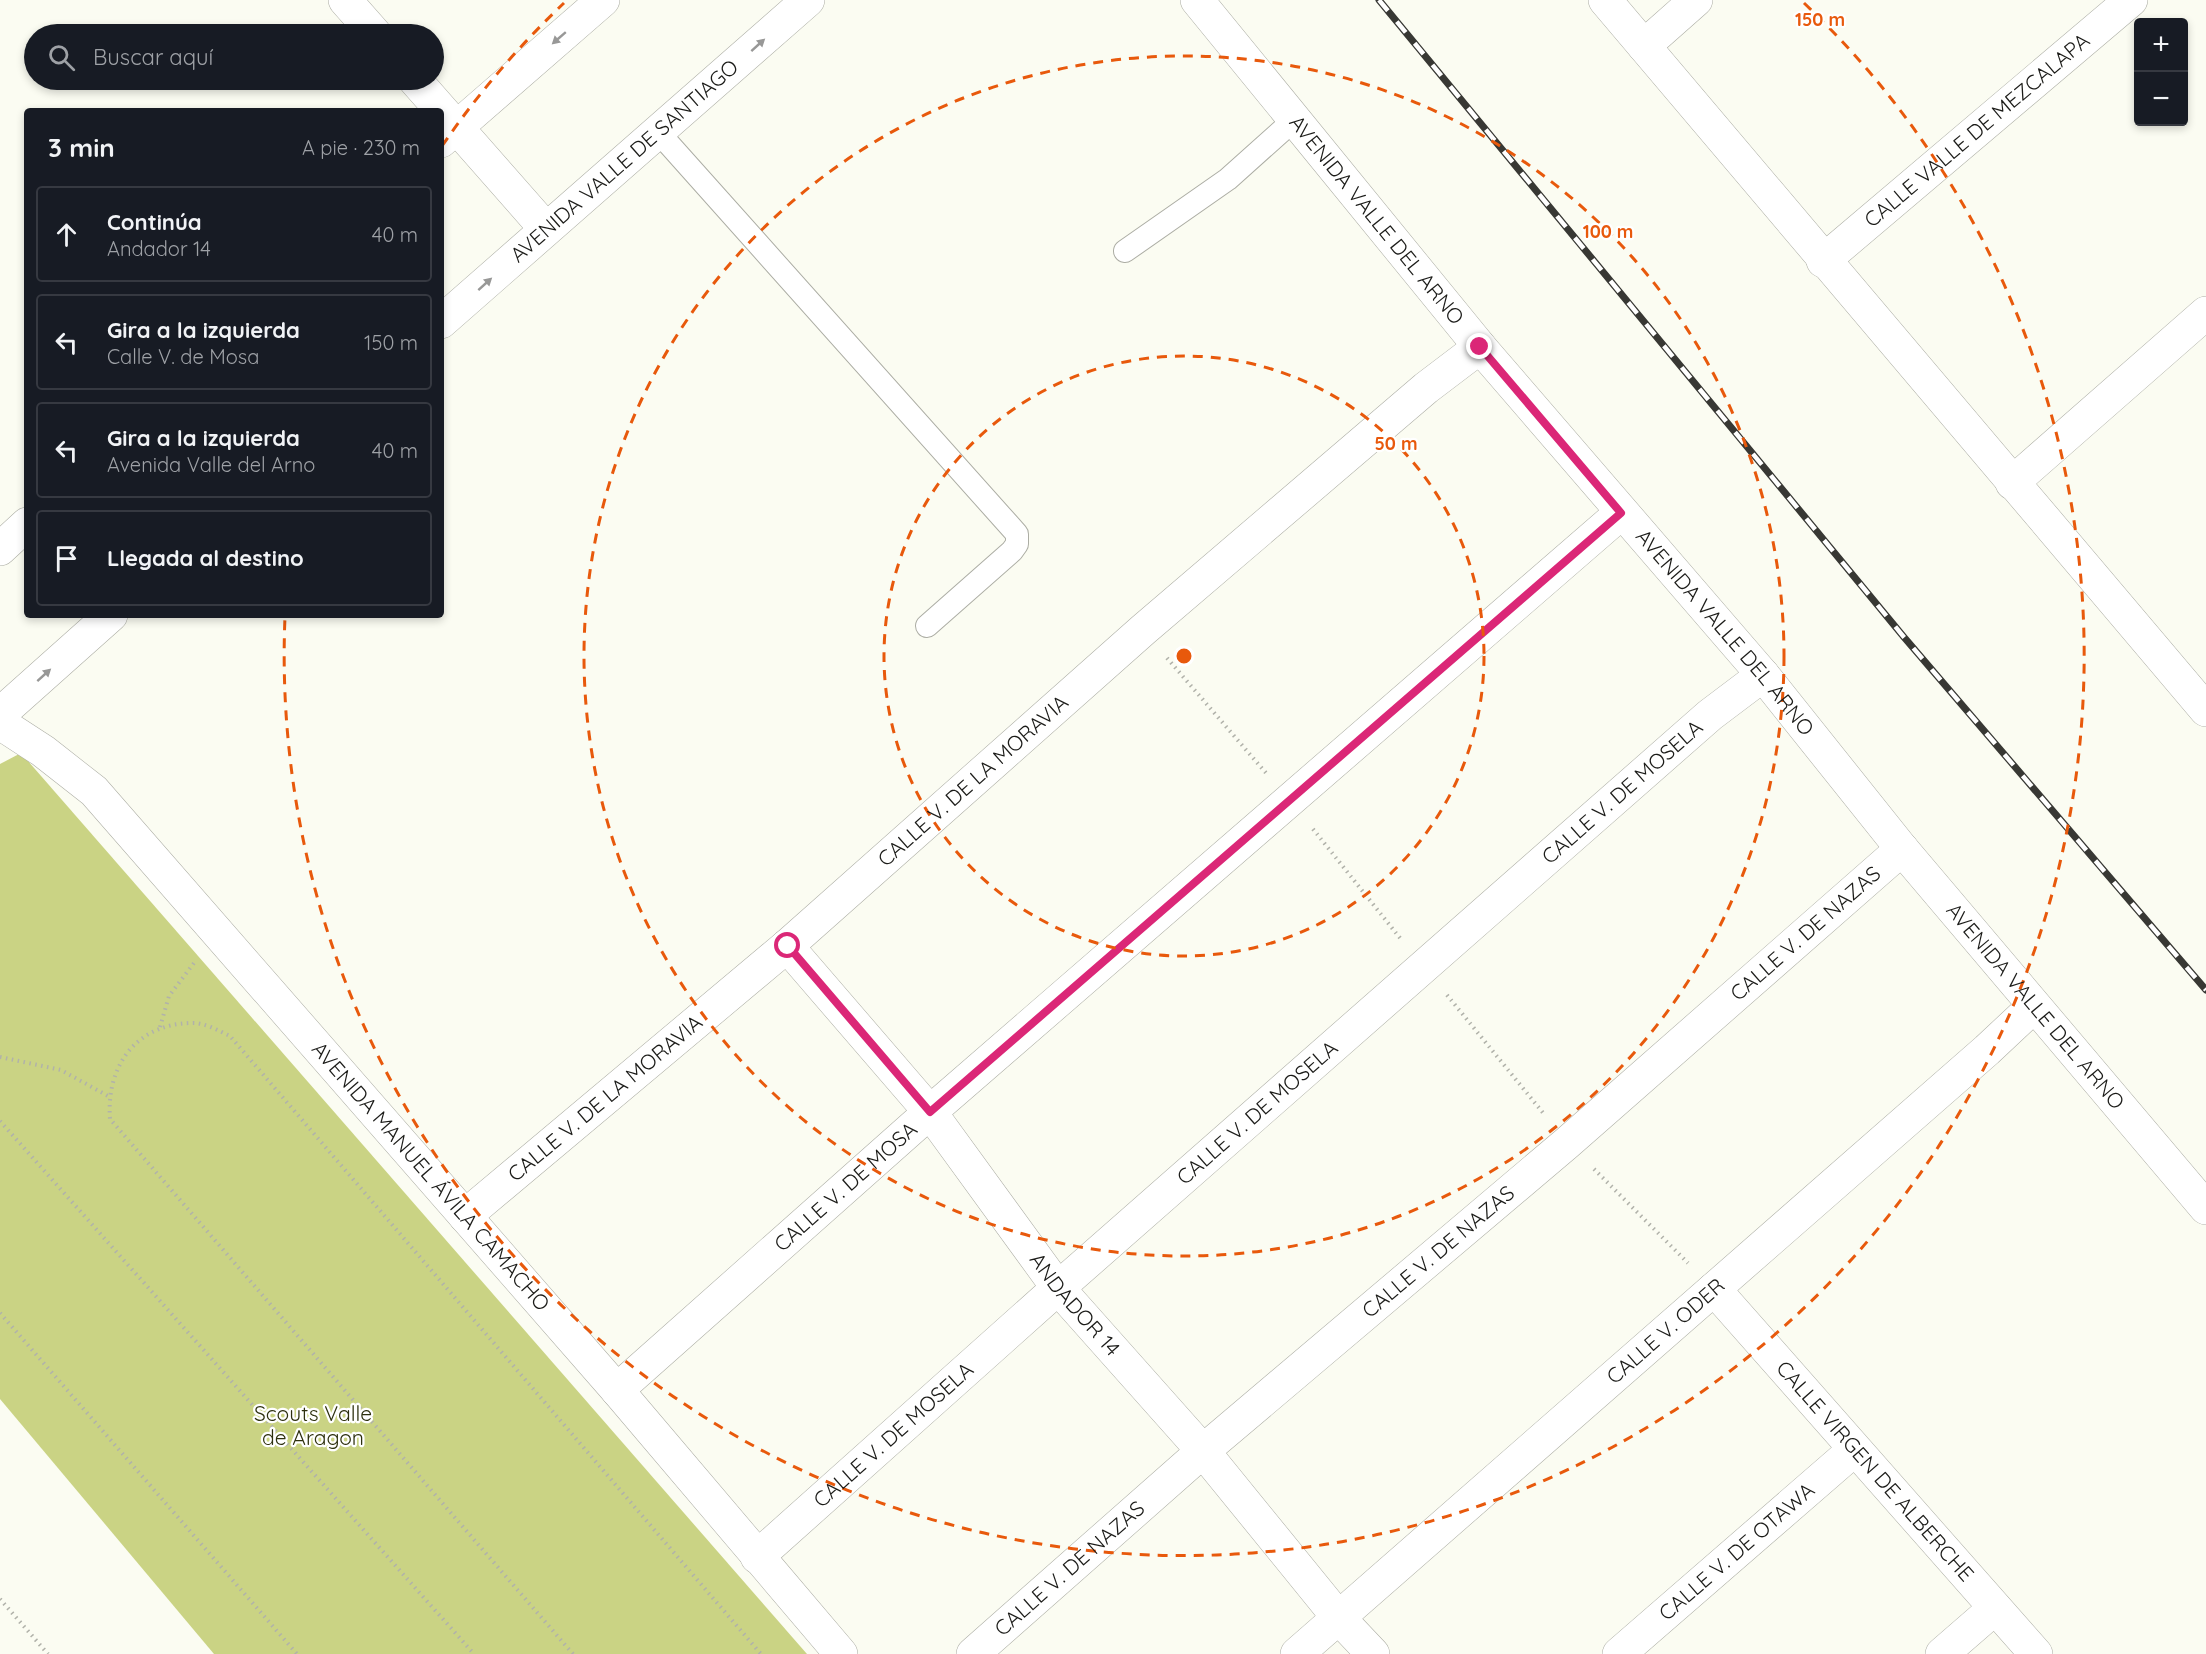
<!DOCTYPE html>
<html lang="es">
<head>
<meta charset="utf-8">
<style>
	body { margin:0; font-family:Quicksand,sans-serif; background:#20242c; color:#f1f3f6 }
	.controls { position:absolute; right:18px; top:18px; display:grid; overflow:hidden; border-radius:6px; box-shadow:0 3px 9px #0003 }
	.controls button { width:54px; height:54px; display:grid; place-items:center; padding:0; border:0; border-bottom:2px solid #363941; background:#171b24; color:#f1f3f6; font:30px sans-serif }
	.stop { position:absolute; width:18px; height:18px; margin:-14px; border:4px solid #db2777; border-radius:50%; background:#fff }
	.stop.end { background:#db2777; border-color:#fff; box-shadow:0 2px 6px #0008 }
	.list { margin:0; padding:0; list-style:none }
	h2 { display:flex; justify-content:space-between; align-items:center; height:78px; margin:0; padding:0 24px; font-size:26px }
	h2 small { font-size:20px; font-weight:400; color:#9ea1a6 }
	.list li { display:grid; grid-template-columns:39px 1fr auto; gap:18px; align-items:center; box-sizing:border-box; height:96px; margin:0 12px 12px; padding:0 12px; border:2px solid #363941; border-radius:6px }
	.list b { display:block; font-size:22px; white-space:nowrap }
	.list p { margin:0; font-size:20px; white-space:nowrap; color:#9ea1a6 }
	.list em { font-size:20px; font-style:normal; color:#9ea1a6 }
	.icon { flex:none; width:33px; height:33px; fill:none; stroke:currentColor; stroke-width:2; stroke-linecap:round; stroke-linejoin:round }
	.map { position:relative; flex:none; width:2206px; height:1654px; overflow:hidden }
	.search { position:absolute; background:#171b24; box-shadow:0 3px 9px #0003; left:24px; top:24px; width:420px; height:66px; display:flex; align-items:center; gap:15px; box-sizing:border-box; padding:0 21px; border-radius:33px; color:#9ea1a6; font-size:22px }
	.panel { position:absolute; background:#171b24; box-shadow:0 3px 9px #0003; left:24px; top:108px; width:420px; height:510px; border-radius:6px }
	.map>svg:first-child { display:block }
	.green { fill:#cad384 }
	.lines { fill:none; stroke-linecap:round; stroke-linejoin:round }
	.service-casing { stroke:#acada4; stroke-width:24 }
	.pedestrian-casing { stroke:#acada4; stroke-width:34 }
	.minor-casing { stroke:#acada4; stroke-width:34 }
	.tertiary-casing { stroke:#acada4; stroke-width:34 }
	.path { stroke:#b1b2aa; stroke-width:4; stroke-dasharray:1.5 4.5; stroke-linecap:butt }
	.service { stroke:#fff; stroke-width:22 }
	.pedestrian { stroke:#fff; stroke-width:33 }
	.minor { stroke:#fff; stroke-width:33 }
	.tertiary { stroke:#fff; stroke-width:33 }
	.rail-casing { stroke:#383834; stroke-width:7 }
	.rail { stroke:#fff; stroke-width:4.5; stroke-dasharray:14; stroke-linecap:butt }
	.oneway { fill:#989897 }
	.route { stroke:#db2777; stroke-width:8 }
	.ring { fill:none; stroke:#e8590c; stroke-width:3; stroke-dasharray:10 8 }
	.labels { text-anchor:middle; stroke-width:4.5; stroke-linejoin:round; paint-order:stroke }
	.street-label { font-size:21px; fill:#1b1b18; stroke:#fff }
	.park-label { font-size:21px; fill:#2d300e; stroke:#fff }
	.centre { fill:#e8590c; stroke:#fff; stroke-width:3 }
	.ring-label { font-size:18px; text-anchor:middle; font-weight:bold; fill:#e8590c; stroke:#fff; stroke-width:4.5; stroke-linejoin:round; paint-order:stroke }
</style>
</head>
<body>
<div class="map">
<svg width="2206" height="1654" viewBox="0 0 2206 1654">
	<rect width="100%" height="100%" fill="#fbfcf2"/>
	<path class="green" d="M21,753l786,901h-593l-214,-255v-635z"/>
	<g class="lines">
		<g class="service-casing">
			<path id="service" d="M659,133l358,401v10l-5,7 -85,75
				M1125,251l103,-72 67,-60"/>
		</g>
		<g class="pedestrian-casing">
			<g id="pedestrian">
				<path id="s1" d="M787,946l143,166 128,176 145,163 135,166 35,37"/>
			</g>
		</g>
		<g class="minor-casing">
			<g id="minor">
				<path d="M345,0l30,34"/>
				<path id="s2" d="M1197,0l283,347 283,328 139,174 304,359"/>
				<path d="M1644,46l52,-46"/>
				<path d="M415,80l131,149"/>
				<path id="s3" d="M1823,261l308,-261"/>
				<path d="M2012,483l194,-170"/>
				<path id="s4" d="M465,1216l322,-270 356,-316 283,-242 54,-41"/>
				<path id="s5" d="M1714,1289l322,365"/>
				<path id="s6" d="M617,1390l313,-278 691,-599"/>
				<path id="s7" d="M757,1557l301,-269 652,-573 53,-40"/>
				<path id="s8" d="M973,1654l230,-203 364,-308 335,-294"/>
				<path id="s9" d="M1297,1654l690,-604 47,-44"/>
				<path id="s10" d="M1619,1654l235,-204"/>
				<path d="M1942,1654l53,-46"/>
			</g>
		</g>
		<g class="tertiary-casing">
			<g id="tertiary">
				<path d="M1605,0l601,710"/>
				<path d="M441,141l162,-141"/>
				<path id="s11" d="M441,322l367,-322"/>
				<path d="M0,549l27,-25"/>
				<path d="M0,714l111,-99"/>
				<path id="s12" d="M0,723l43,28 51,40 523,599 224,264"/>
			</g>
		</g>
		<path class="path" d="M1167,658l99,115
			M1313,829l87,109
			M1447,995l97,119
			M160,1027l9,-31 25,-33
			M0,1057l61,13 47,26
			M0,1121l474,533
			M1594,1169l94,94
			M0,1313l297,341
			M0,1599l48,55
			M573,1654l-463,-535c-4,-53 26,-95 81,-96 13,-1 28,8 39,13l531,618"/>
		<use href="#service" class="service"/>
		<use href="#pedestrian" class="pedestrian"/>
		<use href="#minor" class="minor"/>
		<use href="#tertiary" class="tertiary"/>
		<g class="rail-casing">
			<path id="rail" d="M1379,0l524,636 303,354"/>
		</g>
		<use href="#rail" class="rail"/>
	</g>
	<defs><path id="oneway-solid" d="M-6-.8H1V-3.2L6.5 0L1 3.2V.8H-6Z" transform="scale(1.5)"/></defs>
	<g class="oneway">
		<use href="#oneway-solid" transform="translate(559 38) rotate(139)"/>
		<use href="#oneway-solid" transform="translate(758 45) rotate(-42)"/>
		<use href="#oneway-solid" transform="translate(485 284) rotate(-42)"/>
		<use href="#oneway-solid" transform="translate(44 675) rotate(-42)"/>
	</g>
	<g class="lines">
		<path class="route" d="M788,946l142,166 691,-599 -141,-166"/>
	</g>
	<g class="ring">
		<circle cx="1184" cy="656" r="300"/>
		<circle cx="1184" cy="656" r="600"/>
		<path d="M442 146A900 900 0 0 1 564 3M1804 3A900 900 0 1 1 285 617"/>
	</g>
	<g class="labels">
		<g class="street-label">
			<text dy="7" stroke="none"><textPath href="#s3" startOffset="202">CALLE VALLE DE MEZCALAPA</textPath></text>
			<text dy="7" stroke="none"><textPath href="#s11" startOffset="244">AVENIDA VALLE DE SANTIAGO</textPath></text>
			<text dy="7" stroke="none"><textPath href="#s2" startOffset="284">AVENIDA VALLE DEL ARNO</textPath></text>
			<text dy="7" stroke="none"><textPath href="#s2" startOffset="824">AVENIDA VALLE DEL ARNO</textPath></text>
			<text dy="7" stroke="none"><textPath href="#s4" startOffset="669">CALLE V. DE LA MORAVIA</textPath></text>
			<text dy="7" stroke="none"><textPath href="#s7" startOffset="1155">CALLE V. DE MOSELA</textPath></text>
			<text dy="7" stroke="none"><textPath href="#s8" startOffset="1101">CALLE V. DE NAZAS</textPath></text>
			<text dy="7" stroke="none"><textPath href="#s2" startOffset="1310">AVENIDA VALLE DEL ARNO</textPath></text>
			<text dy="7" stroke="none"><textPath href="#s4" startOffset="183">CALLE V. DE LA MORAVIA</textPath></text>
			<text dy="7" stroke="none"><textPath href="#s7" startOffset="669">CALLE V. DE MOSELA</textPath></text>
			<text dy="7" stroke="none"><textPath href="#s12" startOffset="628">AVENIDA MANUEL ÁVILA CAMACHO</textPath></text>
			<text dy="7" stroke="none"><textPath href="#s6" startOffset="306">CALLE V. DE MOSA</textPath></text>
			<text dy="7" stroke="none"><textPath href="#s8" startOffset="615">CALLE V. DE NAZAS</textPath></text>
			<text dy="7" stroke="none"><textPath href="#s1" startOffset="460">ANDADOR 14</textPath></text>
			<text dy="7" stroke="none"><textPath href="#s9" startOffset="490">CALLE V. ODER</textPath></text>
			<text dy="7" stroke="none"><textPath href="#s7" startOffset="183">CALLE V. DE MOSELA</textPath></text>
			<text dy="7" stroke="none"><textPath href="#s5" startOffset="243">CALLE VIRGEN DE ALBERCHE</textPath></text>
			<text dy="7" stroke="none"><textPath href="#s10" startOffset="156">CALLE V. DE OTAWA</textPath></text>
			<text dy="7" stroke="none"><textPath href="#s8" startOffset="129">CALLE V. DE NAZAS</textPath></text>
		</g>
		<g class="park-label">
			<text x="313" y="1421">Scouts Valle<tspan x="313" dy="24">de Aragon</tspan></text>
		</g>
	</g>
	<circle cx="1184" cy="656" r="9" class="centre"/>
	<g class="ring-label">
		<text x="1820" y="26">150 m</text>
		<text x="1608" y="238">100 m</text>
		<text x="1396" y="450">50 m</text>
	</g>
</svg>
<div class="controls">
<button>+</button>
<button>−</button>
</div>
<div class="stop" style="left:788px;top:946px"></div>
<div class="stop end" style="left:1480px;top:347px"></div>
<div class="search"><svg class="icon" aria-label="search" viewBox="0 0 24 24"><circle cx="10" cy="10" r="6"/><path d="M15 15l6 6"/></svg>Buscar aquí</div>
<section class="panel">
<h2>3 min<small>A pie · 230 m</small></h2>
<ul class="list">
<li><svg class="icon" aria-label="ahead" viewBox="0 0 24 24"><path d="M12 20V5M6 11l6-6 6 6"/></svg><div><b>Continúa</b><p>Andador 14</p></div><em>40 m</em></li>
<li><svg class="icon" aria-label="left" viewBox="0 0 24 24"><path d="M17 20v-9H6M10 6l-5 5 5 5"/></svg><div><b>Gira a la izquierda</b><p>Calle V. de Mosa</p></div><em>150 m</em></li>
<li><svg class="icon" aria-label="left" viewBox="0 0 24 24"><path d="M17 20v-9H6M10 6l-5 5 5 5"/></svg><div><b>Gira a la izquierda</b><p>Avenida Valle del Arno</p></div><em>40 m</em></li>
<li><svg class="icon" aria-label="arrive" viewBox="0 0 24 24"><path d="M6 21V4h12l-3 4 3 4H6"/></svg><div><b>Llegada al destino</b></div></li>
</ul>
</section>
</div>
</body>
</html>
